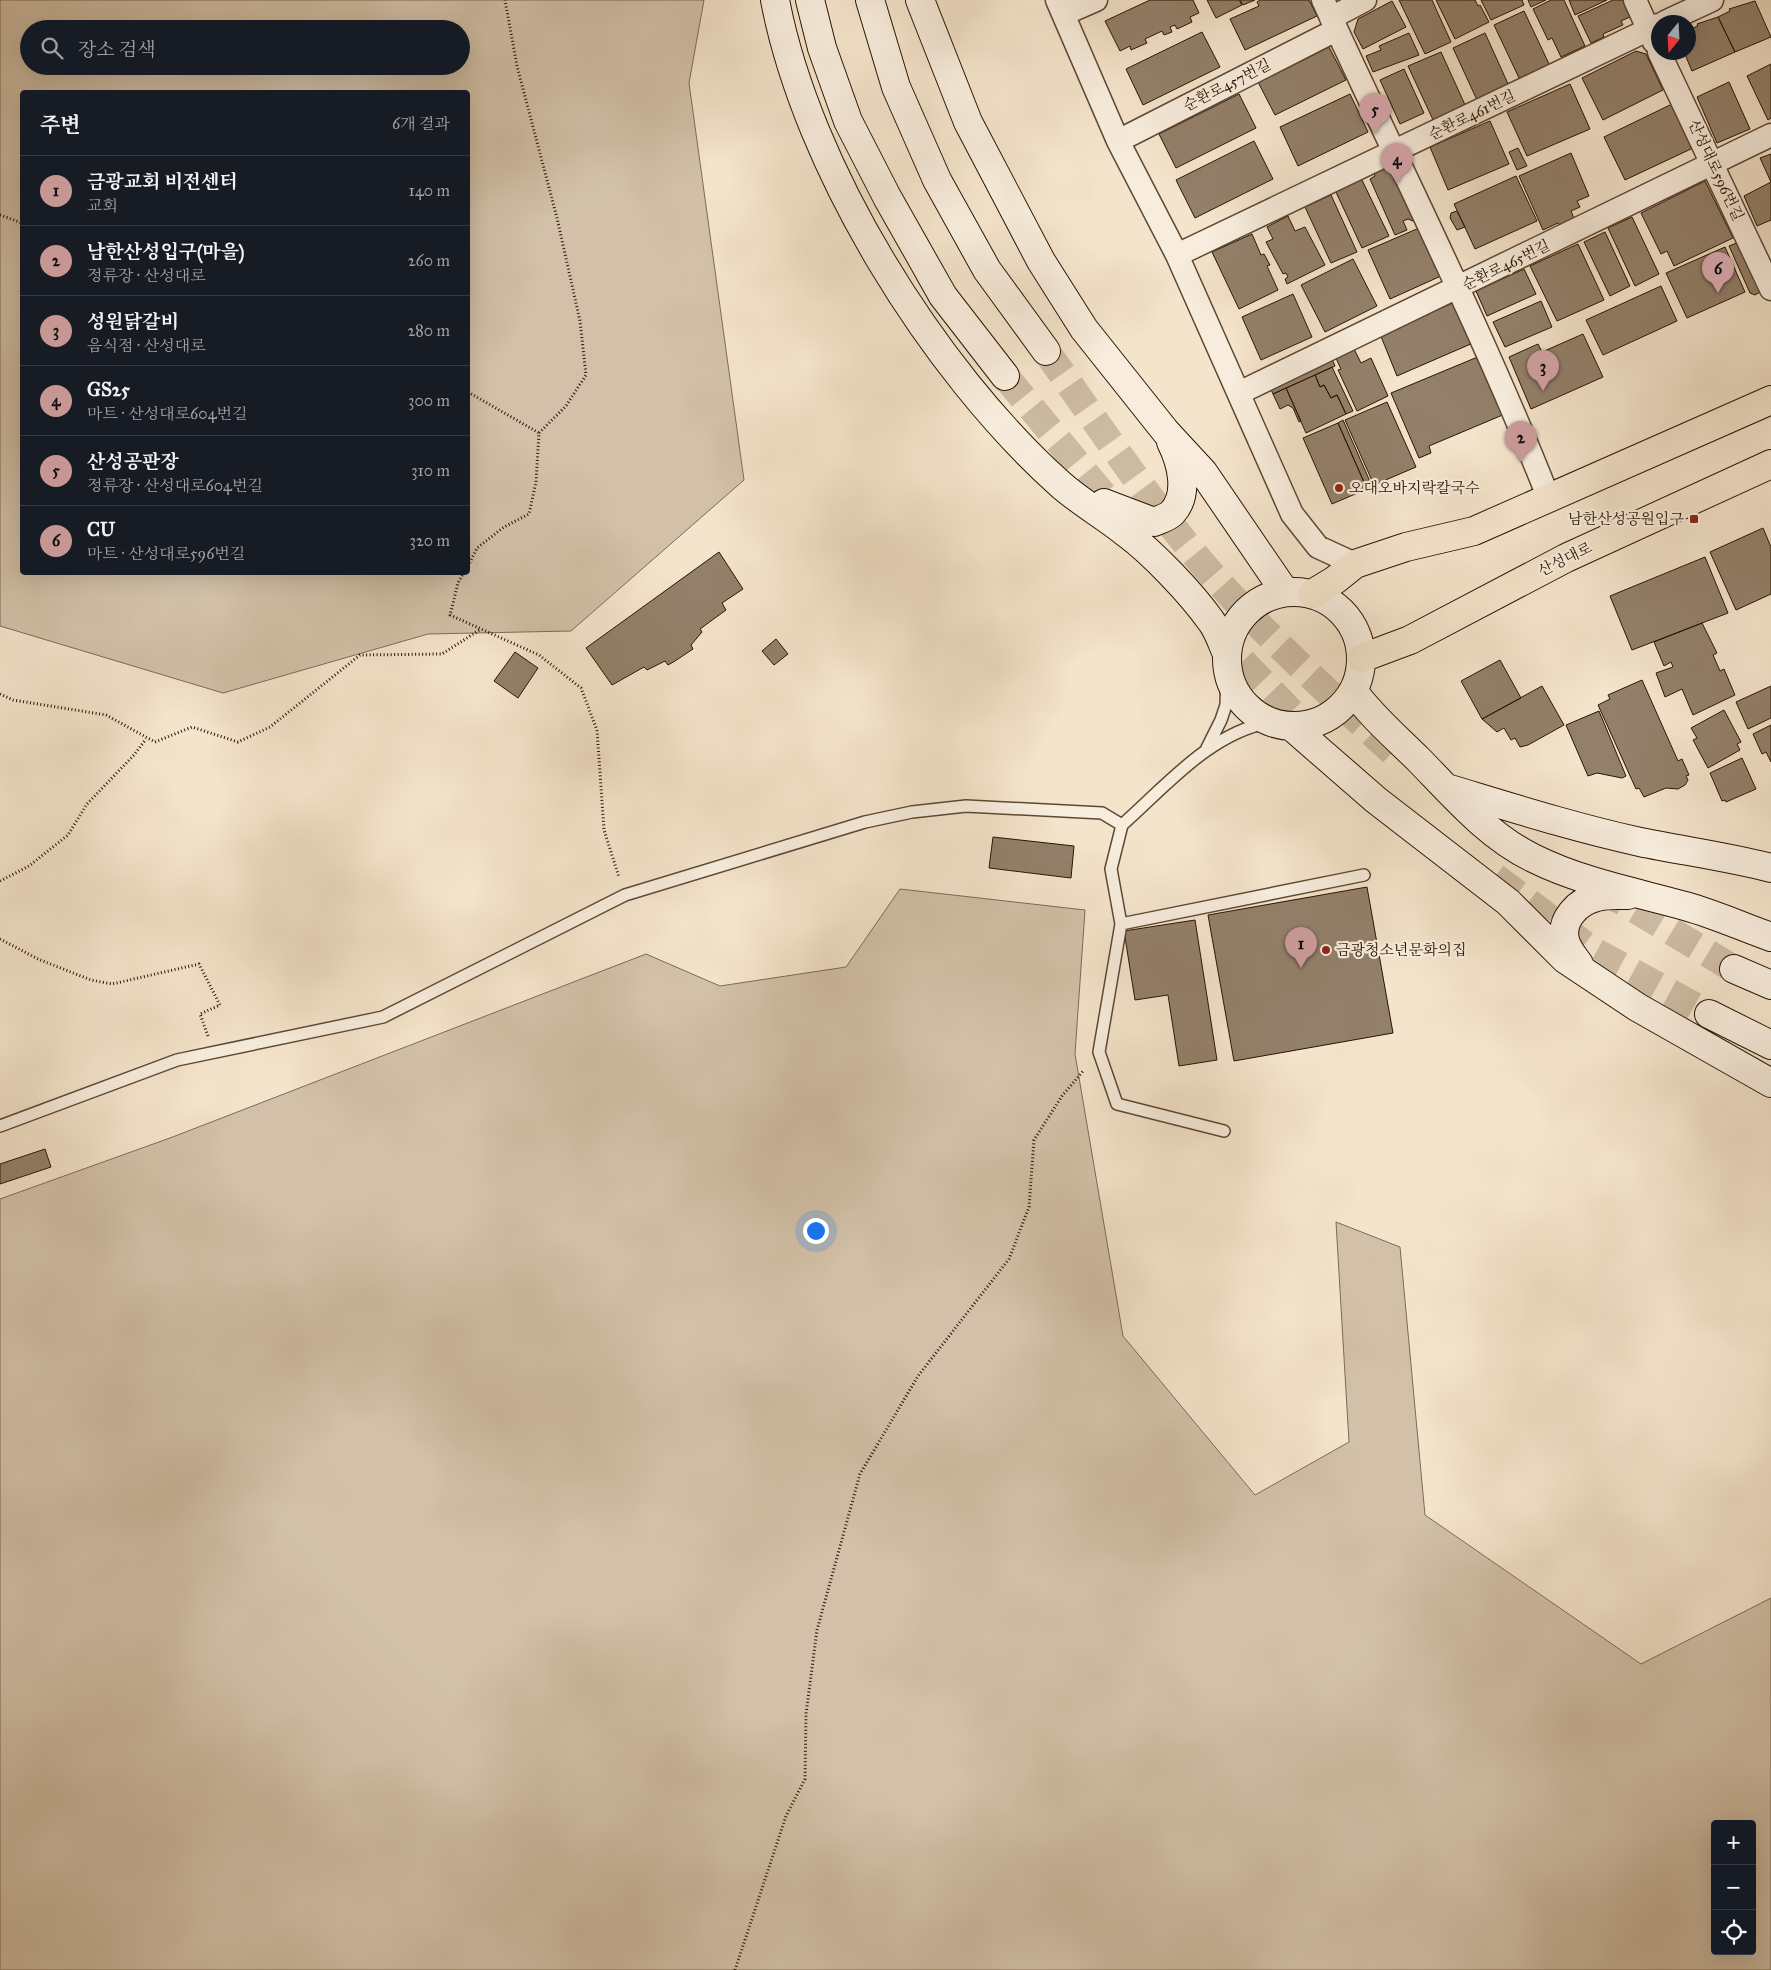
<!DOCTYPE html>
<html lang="ko">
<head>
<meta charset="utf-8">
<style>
	body { margin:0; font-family:"IM FELL Great Primer","Noto Serif KR",serif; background:#242831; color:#f1f3f6 }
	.controls { position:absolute; right:15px; bottom:15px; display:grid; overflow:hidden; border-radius:5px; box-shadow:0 5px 20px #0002 }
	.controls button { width:45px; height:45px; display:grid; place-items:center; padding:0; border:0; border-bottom:1px solid #363941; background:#171b24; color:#f1f3f6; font:25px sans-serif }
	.compass { position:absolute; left:1651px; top:15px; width:45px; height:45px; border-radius:50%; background:#171b24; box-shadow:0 5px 20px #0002; rotate:198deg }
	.you { position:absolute; left:815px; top:1230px; width:18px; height:18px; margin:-12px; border:4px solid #fff; border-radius:50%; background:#1a73e8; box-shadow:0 0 0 8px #1a73e833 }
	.badge { display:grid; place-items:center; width:32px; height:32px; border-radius:50%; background:#c59692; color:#111; font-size:16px; font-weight:700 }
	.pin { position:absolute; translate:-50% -41px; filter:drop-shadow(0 1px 2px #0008) }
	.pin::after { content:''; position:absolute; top:26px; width:18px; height:15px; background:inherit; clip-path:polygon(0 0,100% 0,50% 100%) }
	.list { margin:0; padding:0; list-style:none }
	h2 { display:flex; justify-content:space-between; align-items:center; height:65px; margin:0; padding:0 20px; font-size:21px }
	h2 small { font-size:16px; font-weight:400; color:#9ea1a6 }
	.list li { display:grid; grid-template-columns:32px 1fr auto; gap:15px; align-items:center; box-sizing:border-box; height:70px; padding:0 20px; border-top:1px solid #363941 }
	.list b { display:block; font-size:19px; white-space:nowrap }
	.list p { margin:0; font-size:16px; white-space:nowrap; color:#9ea1a6 }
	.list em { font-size:16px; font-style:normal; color:#9ea1a6 }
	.icon { flex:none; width:28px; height:28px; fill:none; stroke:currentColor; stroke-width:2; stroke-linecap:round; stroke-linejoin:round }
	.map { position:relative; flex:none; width:1771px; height:1970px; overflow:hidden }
	.search { position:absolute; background:#171b24; box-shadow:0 5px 20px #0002; left:20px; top:20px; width:450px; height:55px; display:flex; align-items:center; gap:12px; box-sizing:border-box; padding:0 18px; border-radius:28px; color:#9ea1a6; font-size:19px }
	.panel { position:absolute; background:#171b24; box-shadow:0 5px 20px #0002; left:20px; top:90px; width:450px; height:485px; border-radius:5px }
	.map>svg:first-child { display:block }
	.green { fill:#d2c1a8; stroke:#7e6a54; fill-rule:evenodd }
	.building { fill:#93806a; stroke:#2a1400 }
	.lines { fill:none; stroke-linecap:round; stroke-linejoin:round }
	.secondary-tunnel { stroke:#ccbaa2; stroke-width:28; stroke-dasharray:28 14; stroke-linecap:butt }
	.lane-casing { stroke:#5c4833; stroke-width:14 }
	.street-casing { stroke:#5c4833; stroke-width:25 }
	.secondary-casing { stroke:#2a1400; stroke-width:30 }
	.primary-casing { stroke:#2a1400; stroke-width:30 }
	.path { stroke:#2a1400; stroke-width:3; stroke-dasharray:1 2.5; stroke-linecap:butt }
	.lane { stroke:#f8eddd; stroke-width:11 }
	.street { stroke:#f8eddd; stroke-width:22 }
	.secondary { stroke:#f8eddd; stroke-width:28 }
	.primary { stroke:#f4e4cb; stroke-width:28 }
	.poi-dot { fill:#8f2418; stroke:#f8eddd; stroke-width:2 }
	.labels { text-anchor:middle; stroke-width:4.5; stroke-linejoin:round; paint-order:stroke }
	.street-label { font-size:15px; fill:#2a1400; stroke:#f8eddd }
	.poi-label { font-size:15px; fill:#2a1400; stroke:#f8eddd; text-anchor:start }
</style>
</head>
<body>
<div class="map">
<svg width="1771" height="1970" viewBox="0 0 1771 1970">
	<rect width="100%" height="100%" fill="#f4e4cb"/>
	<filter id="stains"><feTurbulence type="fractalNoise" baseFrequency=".004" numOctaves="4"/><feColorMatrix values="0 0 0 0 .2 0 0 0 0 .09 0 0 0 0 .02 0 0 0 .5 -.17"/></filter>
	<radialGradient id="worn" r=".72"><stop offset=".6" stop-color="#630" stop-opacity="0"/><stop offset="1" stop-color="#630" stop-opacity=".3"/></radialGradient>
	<path class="green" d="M0,0h704l-15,83 55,397 -173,151 -143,3 -205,59 -223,-67zM29,29h432v37h-432zM22,92h446v480h-446z
		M900,889l185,21 -10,144 48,282 132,159 94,-53 -13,-220 64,25 25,268 216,149 130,-66v372h-1771v-771l170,-61 476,-184 74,32 126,-19zM1715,1824h37v127h-37z"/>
	<path class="building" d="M1150,0h43l6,13 -9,4 2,5 -15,7 -2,-4 -5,2 2,5 -8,3 -2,-4 -17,8 2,4 -16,7 -1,-4 -10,5 -15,-30z
		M1207,0h32l3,5 -26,13z
		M1240,0h15l-12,5z
		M1260,0h49l8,16 -72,34 -15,-31 29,-13 -2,-4z
		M1399,0h33l19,42 -26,12z
		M1436,0h39l3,6 2,-1 9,17 -34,17z
		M1481,0h41l2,5 -33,15z
		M1528,0h18l-15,7z
		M1551,0h13l21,46 -24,11 -9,-19 -4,2 -15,-31z
		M1569,0h38l-32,15z
		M1613,0h12l7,16 -11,5 2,4 -20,9 1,3 -13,6 -13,-27z
		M1392,1l14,26 -43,22 -9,-17 4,-13z
		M1755,1l16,36 -36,15 -17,-35 12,-6 -1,-2z
		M1524,11l26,55 -30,14 -26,-55z
		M1718,17l17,35 -43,19 -8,-19h4v-22l10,-4 -1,-2z
		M1202,32l18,35 -77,38 -17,-36z
		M1409,33l10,22 -46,17 -7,-16 15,-6 -2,-4z
		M1485,33l24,53 -32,14 -24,-52z
		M1329,47l17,33 -71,35 -17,-33z
		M1636,51l10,3 17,36 -60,30 -21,-42z
		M1441,52l25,55 -32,15 -26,-56z
		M1771,64v54l-3,2 -21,-44z
		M1404,69l20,44 -24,11 -20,-44z
		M1729,82l21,47 -33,14 -20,-46z
		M1570,84l20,45 -63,27 -20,-44z
		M1239,94l17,34 -80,40 -17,-34z
		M1350,94l18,38 -70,34 -18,-39z
		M1672,104l21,44 -68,32 -21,-43z
		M1490,121l19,43 -61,26 -18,-43z
		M1254,141l19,38 -78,39 -19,-38z
		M1518,148l9,18 -10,4 -8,-18z
		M1571,153l18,43 -12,5 3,6 -9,4 4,10 -15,6 -2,-4 -15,7 -24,-54z
		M1771,154v28l-11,-24z
		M1386,165l5,2 29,51 -7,3 -5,-2 -5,2 4,9 -12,5 -25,-56 5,-3 -2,-5z
		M1516,176l21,45 -62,28 -21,-45z
		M1361,178l28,58 -27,12 -27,-58z
		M1705,181l28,57 -59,28 -7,-15 -6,3 -20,-41z
		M1771,182v38l-14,6 -13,-30z
		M1331,195l26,57 -26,11 -26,-56z
		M1457,211l8,16 -8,3 -7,-12 1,-5z
		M1288,216l7,15 10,-4 20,38 -38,19 -2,-5 3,-2 -2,-4 -3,1 -17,-32 7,-3 -6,-12z
		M1632,217l27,57 -24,12 -27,-58z
		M1419,228l22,48 -51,23 -22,-49z
		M1605,232l25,54 -20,10 -26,-54z
		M1252,234l9,21 3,-1 6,11 -3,1 11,24 -39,19 -27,-57z
		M1742,241l20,50 -7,4 -5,-2 -21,-47z
		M1578,244l26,56 -47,21 -27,-55z
		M1725,247l20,45 -58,26 -21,-45z
		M1353,259l24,47 -52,26 -24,-47z
		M1524,269l12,25 -49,22 -11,-25z
		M1661,286l16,35 -74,34 -17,-35z
		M1293,294l19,43 -51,23 -19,-43z
		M1541,301l11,26 -47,20 -12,-25z
		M1455,302l18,41 -76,33 -17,-42z
		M1583,334l20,43 -72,32 -22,-52 29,-13 4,8z
		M1353,347l8,16 10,-5 17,38 -31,15 -19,-41 3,-1 -6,-13z
		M1480,356l25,58 -76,32 2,7 -12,5 -28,-65z
		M1331,357l4,9 -62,28 -4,-9z
		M1332,367l21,44 -7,3 -9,-19 -6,3 -7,-13 -4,2 -5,-12z
		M1315,375l5,12 4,-2 7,13 6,-3 9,19 -40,19 -20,-45z
		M1286,388l15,33 -2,1 -6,-14 -5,-3 -8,4 -7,-15z
		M1387,402l29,65 -42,18 -29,-65z
		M1343,420l29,66 -5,3 -29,-66z
		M1338,423l29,66 -35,15 -29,-66z
		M1763,528l8,19v47l-35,16 -26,-58z
		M719,552l24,37 -21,14 4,7 -26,19 2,3 -11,13 2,4 -18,12 -7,4 -3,-4 -18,9 -3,-3 -32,18 -26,-37z
		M1705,557l23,56 -96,37 -22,-54z
		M1702,623l15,30 -4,2 7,16 4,-2 11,26 -42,20 -11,-26 -17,8 -9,-24 17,-6 -2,-5 -7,4 -10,-24z
		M776,639l12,15 -14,11 -12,-14z
		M515,652l23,16 -20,30 -24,-17z
		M1500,660l21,38 -39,21 -21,-38z
		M1642,680l36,81 4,-2 7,16 -3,1 2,4 -3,5 -7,4 -12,-1 -22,9 -5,-9 -3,1 -38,-84 12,-6 -2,-4z
		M1542,686l22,39 -36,20 -8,2 -5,-9 -4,2 -7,-12 -7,4 -15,-13z
		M1771,686v32l-23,11 -12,-27z
		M1724,710l17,32 -4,2 3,6 -32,18 -15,-28 4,-2 -6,-10z
		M1599,711l27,65 -4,2 -25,-5 -9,3 -22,-51z
		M1771,725v37l-5,-10 -4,2 -9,-20z
		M1742,758l14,31 -30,13 -1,-2 -3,1 -12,-28z
		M993,837l81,9 -3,32 -82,-10z
		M1367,887l26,146 -159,28 -26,-146z
		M1195,920l22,140 -38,6 -11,-71 -33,5 -11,-69z
		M45,1149l6,18 -51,17v-20z"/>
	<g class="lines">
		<path class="secondary-tunnel" d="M1046,351c54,76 106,155 167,225 57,64 121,122 184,180
			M1005,376l119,144
			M1216,629l25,31 76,79
			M1495,877l97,73 117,64
			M1600,888l134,81"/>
		<g class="lane-casing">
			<path id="lane" d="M1207,748l14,-28 5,-15 1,-40
				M1122,825l-11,44 10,55 -22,128 18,52 107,27
				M1121,924l243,-49
				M0,1126l177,-66 206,-43 242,-122 240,-73 47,-10 54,-6 136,7 20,12c45,-40 88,-92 148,-103"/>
		</g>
		<g class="street-casing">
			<path id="street" d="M1057,0l61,141 59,114 115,259 26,33 37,17
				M1323,0c76,166 159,329 226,499
				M1635,0l19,42
				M1064,14l32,-14
				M1331,18l34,-18
				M1665,22l47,-22
				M1659,52l112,237
				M1118,141l218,-111
				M1177,255l481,-230
				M1239,393l532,-258"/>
		</g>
		<g class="secondary-casing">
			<path id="secondary" d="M775,0c32,168 158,370 285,484 20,18 45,32 66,49 27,20 65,60 85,88 7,9 11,22 16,33
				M810,0l12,48 26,73 39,76 56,99 62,80
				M870,0l26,87 41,93 50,90 59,81
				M920,0l48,122 73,139 43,68 82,103 37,40 82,120
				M1104,503l50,19c5,-2 14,-5 18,-9 18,-19 9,-51 -1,-71
				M1227 659a67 67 0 1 1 134 0a67 67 0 1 1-134 0Z
				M1354,692c19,26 42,45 65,68 35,36 69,76 114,98 48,24 102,34 152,48 29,8 58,21 86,31
				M1291,726l85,74 132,102 57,57 72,48 134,76
				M1450,789c63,19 126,39 190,53 44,9 88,15 131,26
				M1579,964c-5,-7 -12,-15 -14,-24 -5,-20 13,-39 32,-43 10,-3 21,-2 31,-2
				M1734,969l37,16
				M1709,1014l62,31"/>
		</g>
		<g class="primary-casing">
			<path id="primary" d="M1312,594l23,-14 20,-16 51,-17 68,-16 297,-131
				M1362,658l48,-18 156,-82 205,-94"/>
		</g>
		<path class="path" d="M0,215l22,8
			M468,392l71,41
			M468,566l9,-18 27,-21 25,-13 7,-32 3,-49 27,-27 20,-31 -6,-54 -23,-103 -40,-152 -12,-66
			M464,572l-6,11 -8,32 89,40 42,33 16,42 7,100 15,47
			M0,694l13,6 93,15 49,27 37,-15 46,15 32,-15 90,-72 82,-1 39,-25
			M0,881l29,-15 39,-31 19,-31 47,-49 12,-16
			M0,939l38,20 53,21 21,4 87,-20 21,41 -20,9 8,22
			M735,1970l51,-154 19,-37 1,-65 11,-84 43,-156 58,-98 91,-117 20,-52 5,-67 28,-44 22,-26"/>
		<use href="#lane" class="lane"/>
		<use href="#street" class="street"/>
		<use href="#secondary" class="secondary"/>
		<use href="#primary" class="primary"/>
	</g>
	<g class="poi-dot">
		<circle cx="1339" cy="488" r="5"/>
		<rect x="1689" y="514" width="10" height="10" rx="2.5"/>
		<circle cx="1326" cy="950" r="5"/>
	</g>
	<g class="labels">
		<g class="street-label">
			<text transform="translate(1227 85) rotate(-27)" y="5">순환로457번길</text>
			<text transform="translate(1472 115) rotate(-26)" y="5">순환로461번길</text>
			<text transform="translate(1716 170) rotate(65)" y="5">산성대로596번길</text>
			<text transform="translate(1506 265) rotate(-26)" y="5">순환로465번길</text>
			<text transform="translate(1565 559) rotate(-26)" y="5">산성대로</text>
		</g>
		<g class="poi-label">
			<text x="1349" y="493">오대오바지락칼국수</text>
			<text x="1684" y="524" text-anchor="end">남한산성공원입구</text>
			<text x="1336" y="955">금광청소년문화의집</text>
		</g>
	</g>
	<rect width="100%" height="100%" filter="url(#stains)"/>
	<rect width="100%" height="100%" fill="url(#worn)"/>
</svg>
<div class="controls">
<button>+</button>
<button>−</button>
<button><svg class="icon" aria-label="locate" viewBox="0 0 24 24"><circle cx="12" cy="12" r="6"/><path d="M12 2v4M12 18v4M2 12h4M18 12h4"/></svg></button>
</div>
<svg class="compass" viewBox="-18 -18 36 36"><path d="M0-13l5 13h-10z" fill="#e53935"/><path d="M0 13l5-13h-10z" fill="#9ea1a6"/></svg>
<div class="you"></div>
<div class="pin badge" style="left:1301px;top:968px">1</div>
<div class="pin badge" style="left:1521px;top:462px">2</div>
<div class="pin badge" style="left:1543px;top:391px">3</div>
<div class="pin badge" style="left:1397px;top:184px">4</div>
<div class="pin badge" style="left:1375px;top:134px">5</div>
<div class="pin badge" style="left:1718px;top:293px">6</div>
<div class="search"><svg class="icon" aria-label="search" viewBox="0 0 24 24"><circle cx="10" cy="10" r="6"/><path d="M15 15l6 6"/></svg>장소 검색</div>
<section class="panel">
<h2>주변<small>6개 결과</small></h2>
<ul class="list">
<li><span class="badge">1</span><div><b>금광교회 비전센터</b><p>교회</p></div><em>140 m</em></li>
<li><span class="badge">2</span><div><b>남한산성입구(마을)</b><p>정류장 · 산성대로</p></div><em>260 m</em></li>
<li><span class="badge">3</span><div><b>성원닭갈비</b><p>음식점 · 산성대로</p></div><em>280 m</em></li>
<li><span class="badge">4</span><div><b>GS25</b><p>마트 · 산성대로604번길</p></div><em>300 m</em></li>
<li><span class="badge">5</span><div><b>산성공판장</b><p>정류장 · 산성대로604번길</p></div><em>310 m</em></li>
<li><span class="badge">6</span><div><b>CU</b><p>마트 · 산성대로596번길</p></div><em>320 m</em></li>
</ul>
</section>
</div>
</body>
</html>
